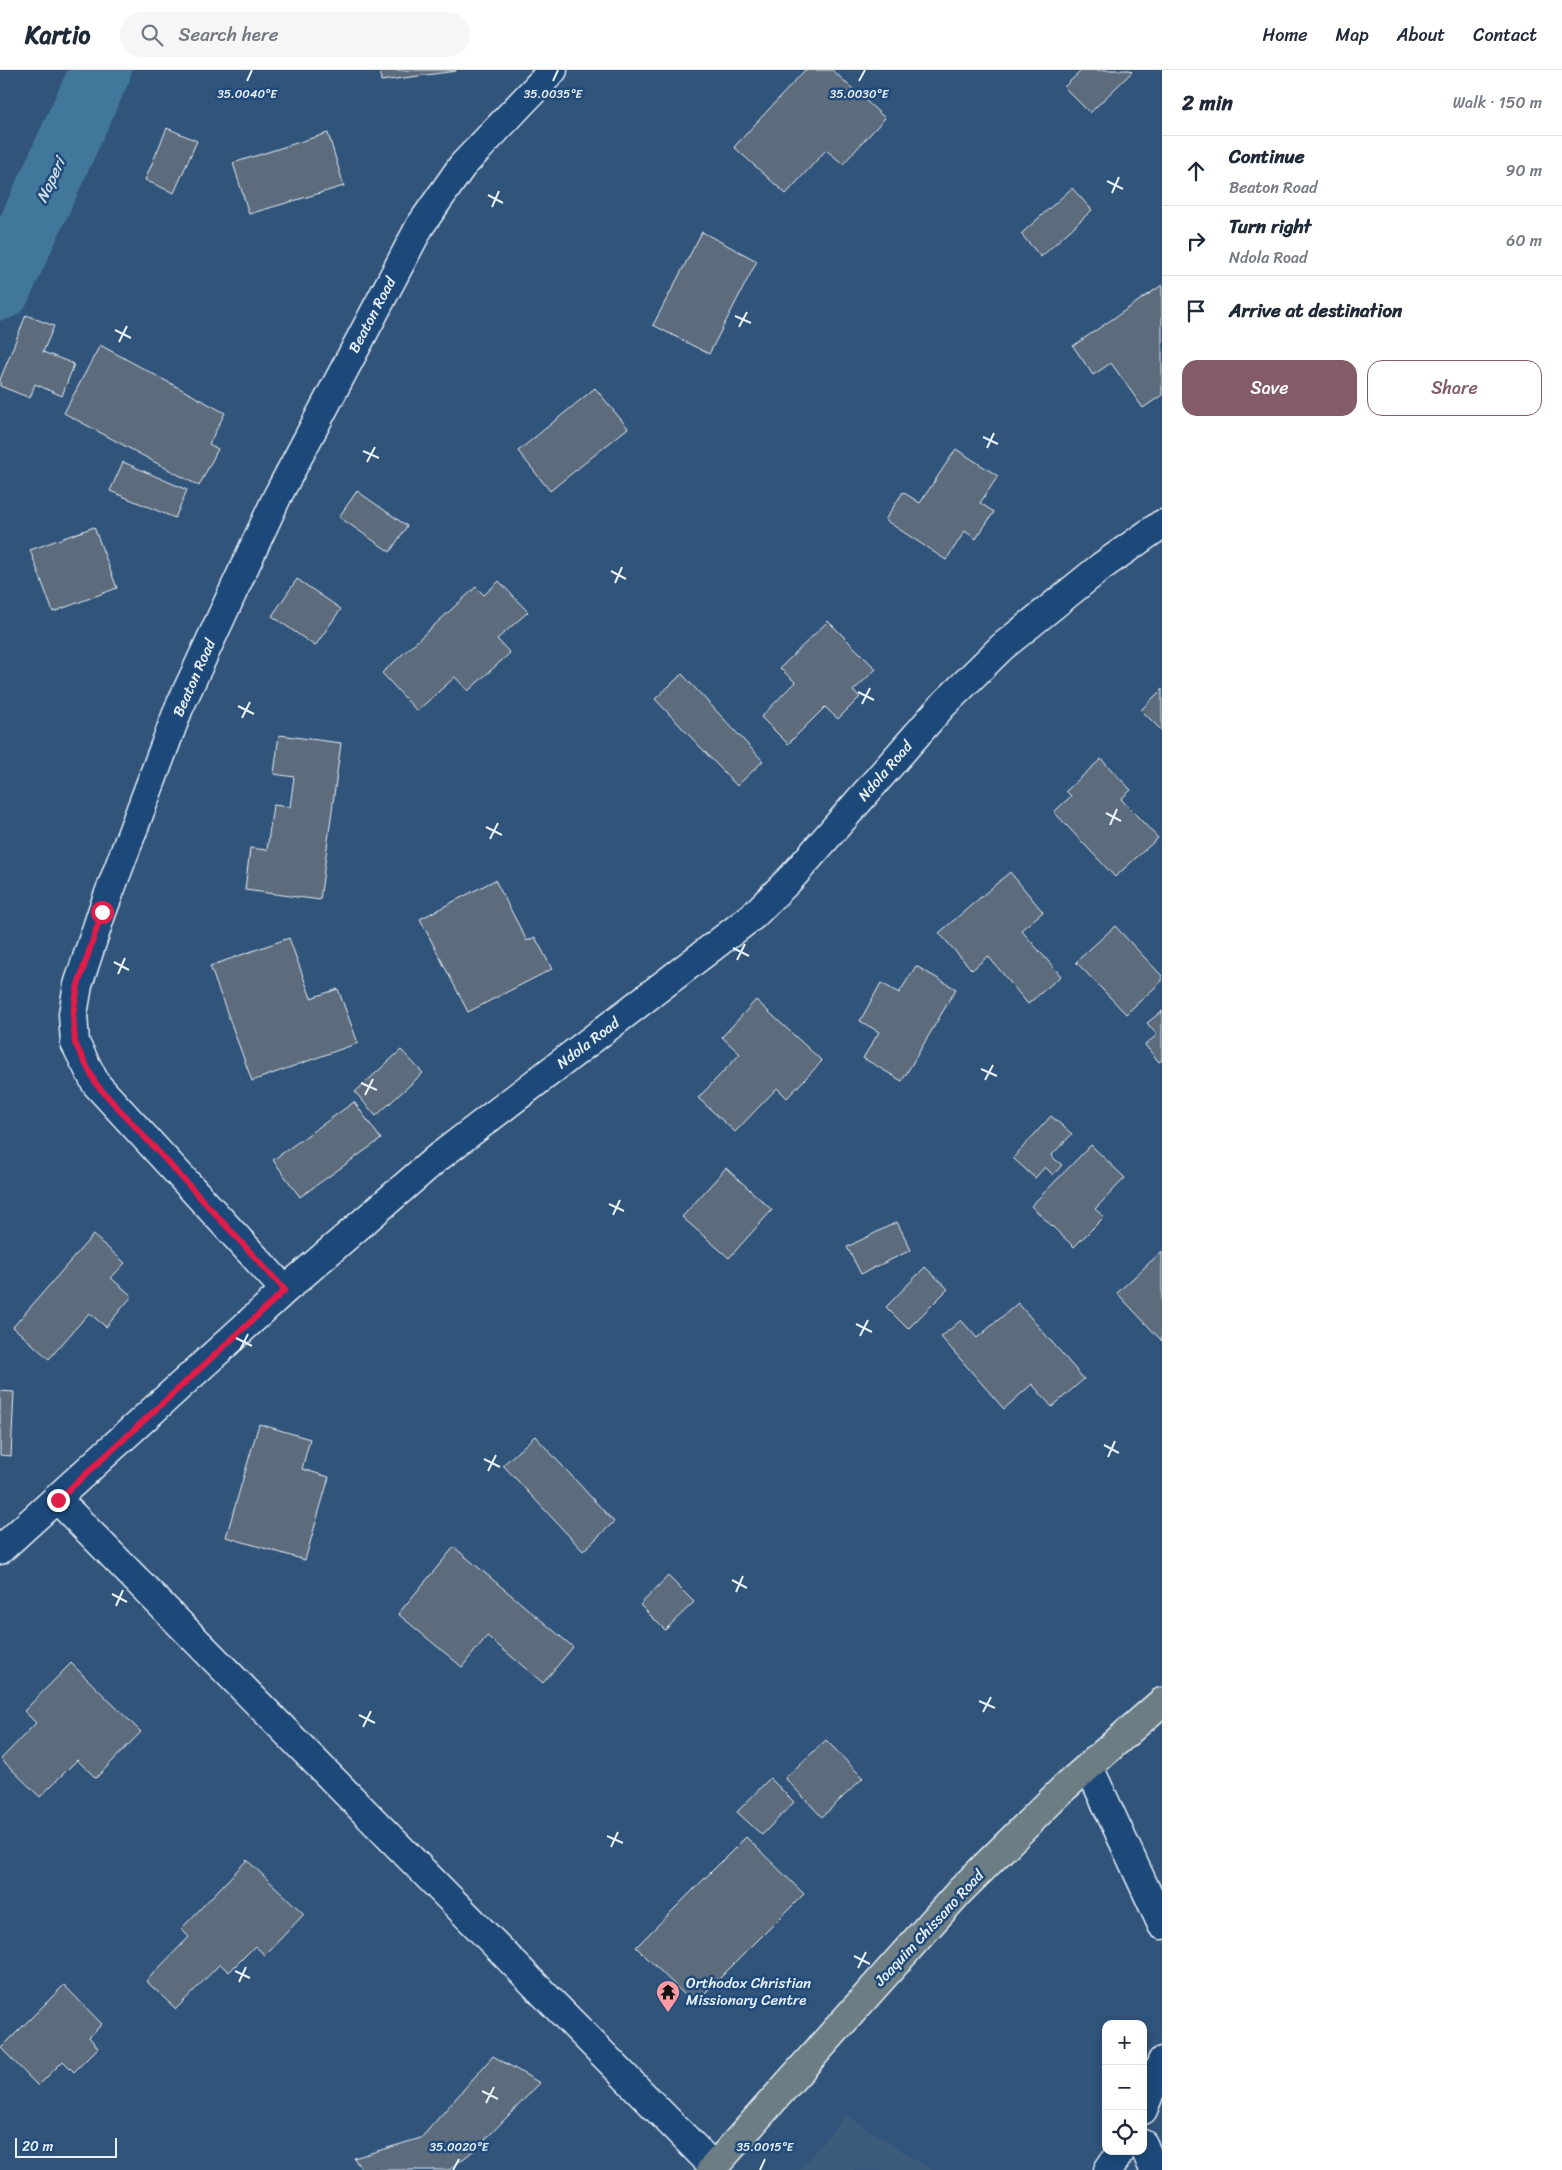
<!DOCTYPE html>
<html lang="en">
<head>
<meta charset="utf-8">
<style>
	body { margin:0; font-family:Sriracha,sans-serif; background:#f6f6f7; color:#1f2937 }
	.controls { position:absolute; right:15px; bottom:15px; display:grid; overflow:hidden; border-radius:10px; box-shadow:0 2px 12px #0003 }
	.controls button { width:45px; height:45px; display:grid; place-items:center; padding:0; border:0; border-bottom:1px solid #e0e1e3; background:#fff; color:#1f2937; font:25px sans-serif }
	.scale { position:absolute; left:15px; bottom:12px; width:102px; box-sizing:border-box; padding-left:5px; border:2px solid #e8f1f8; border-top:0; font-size:14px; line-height:18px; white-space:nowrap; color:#e8f1f8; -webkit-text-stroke:4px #1f4a7a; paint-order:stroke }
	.stop { position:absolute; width:15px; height:15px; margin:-11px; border:4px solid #e11d48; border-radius:50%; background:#fff }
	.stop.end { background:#e11d48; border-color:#fff; box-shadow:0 1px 5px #0008 }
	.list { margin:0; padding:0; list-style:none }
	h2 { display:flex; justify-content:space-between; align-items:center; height:65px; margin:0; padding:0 20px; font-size:21px }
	h2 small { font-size:16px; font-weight:400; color:#747a83 }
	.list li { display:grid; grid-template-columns:32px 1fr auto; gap:15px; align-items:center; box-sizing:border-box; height:70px; padding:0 20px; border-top:1px solid #e0e1e3 }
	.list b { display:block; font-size:19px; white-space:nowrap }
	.list p { margin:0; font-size:16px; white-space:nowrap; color:#747a83 }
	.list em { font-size:16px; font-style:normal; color:#747a83 }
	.actions { display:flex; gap:10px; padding:15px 20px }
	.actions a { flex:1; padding:11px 0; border:1px solid #845c67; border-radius:15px; text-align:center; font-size:18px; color:#845c67 }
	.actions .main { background:#845c67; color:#fff }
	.icon { flex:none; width:28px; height:28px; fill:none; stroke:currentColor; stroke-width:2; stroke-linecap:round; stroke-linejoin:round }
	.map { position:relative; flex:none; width:1162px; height:2100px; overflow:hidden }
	header { display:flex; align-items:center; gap:30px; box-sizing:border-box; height:70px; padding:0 25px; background:#fff; border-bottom:1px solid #e0e1e3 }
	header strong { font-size:24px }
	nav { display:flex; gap:28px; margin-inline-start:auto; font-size:18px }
	.search { width:350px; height:45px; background:#f6f6f7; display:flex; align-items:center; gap:12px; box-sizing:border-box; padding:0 18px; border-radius:28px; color:#747a83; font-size:19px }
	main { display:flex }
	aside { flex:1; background:#fff }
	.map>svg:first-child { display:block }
	.built { fill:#3e5b7b }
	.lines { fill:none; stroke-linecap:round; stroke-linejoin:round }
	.river { stroke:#40779b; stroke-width:61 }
	.building { fill:#5c6c7c; stroke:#e8f1f8 }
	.minor-casing { stroke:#e8f1f8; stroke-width:31 }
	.highway-casing { stroke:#e8f1f8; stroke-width:31 }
	.minor { stroke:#1f4a7a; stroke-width:28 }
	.highway { stroke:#6c7e84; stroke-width:28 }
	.route { stroke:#e11d48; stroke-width:6 }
	.ticks { fill:none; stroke:#e8f1f8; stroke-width:2 }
	.labels { text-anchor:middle; stroke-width:5; stroke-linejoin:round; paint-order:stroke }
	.street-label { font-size:15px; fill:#e8f1f8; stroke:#1f4a7a }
	.poi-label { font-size:15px; fill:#e8f1f8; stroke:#1f4a7a; text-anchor:start }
	.water-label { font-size:16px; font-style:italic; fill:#cfdfea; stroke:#1f4a7a }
	.ticks-label { font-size:12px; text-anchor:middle; fill:#e8f1f8; stroke:#1f4a7a; stroke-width:5; stroke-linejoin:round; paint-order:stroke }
</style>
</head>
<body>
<header>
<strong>Kartio</strong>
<div class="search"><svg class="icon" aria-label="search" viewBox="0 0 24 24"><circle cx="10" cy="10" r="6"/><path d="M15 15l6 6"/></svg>Search here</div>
<nav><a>Home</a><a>Map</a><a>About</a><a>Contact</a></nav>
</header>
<main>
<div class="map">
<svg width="1162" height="2100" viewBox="0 0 1162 2100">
	<rect width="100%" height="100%" fill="#31547b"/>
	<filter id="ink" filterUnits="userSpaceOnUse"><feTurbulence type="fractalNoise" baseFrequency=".02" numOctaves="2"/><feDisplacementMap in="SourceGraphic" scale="10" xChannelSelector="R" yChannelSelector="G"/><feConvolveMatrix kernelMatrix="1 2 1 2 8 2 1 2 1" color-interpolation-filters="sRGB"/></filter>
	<g filter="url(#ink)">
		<path class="built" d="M846,2045l86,55h-133z"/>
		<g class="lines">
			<path class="river" d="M0,220l101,-220"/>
		</g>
		<path class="building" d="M380,0h76v1l-75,10z
			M805,0h27l53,48 -42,46 -17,-14 -40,44 -52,-47z
			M1082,0h48l2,2 -42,41 -26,-26z
			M167,58l30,13 -23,52 -29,-13z
			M328,63l16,53 -95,28 -16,-51z
			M1072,118l20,22 -51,47 -20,-23z
			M702,162l55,29 -48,93 -56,-29z
			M1162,215v110l-19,13 -32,-45 -18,12 -20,-29z
			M26,245l28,11 -11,26 31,12 -12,32 -27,-12 -5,14 -30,-12v-6z
			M100,275l125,68 -16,31 9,5 -19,37 -135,-73z
			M595,318l33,40 -78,63 -32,-40z
			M956,379l42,27 -18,27 14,9 -18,27 -11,-8 -19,29 -61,-40 18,-28 17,11z
			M123,392l64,28 -12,28 -65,-27z
			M357,421l50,35 -17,26 -51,-35z
			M94,457l23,61 -64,24 -23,-62z
			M297,509l44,30 -26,37 -43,-30z
			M499,511l29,31 -31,27 13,14 -42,38 -13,-14 -38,34 -35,-38 94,-86 8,8z
			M828,551l48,48 -23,22 7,6 -22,22 -13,-12 -37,37 -27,-27 34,-35 -15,-14z
			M682,604l81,87 -26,25 -82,-87z
			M1162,619v42l-21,-21z
			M279,665l62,8 -21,157 -75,-10 5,-42 17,2 6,-45 17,2 4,-30 -20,-3z
			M1101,689l30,31 -10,9 37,39 -43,39 -61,-65 17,-16 -5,-5z
			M1010,802l33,40 -22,18 40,46 -33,28 -40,-48 -16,14 -33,-37z
			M495,810l32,61 8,-4 17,32 -84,43 -48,-93z
			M1115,856l47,50v5l-36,33 -50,-52z
			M289,868l22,60 27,-9 20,54 -106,38 -42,-115z
			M916,896l40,23 -54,92 -39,-23 16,-26 -19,-11 21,-38 18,10z
			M756,930l66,61 -35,37 -10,-10 -42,44 -37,-34 42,-44 -18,-17z
			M1162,941v49l-3,2 -14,-17 12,-10 -10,-12z
			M401,980l22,23 -47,43 -21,-24z
			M354,1032l27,37 -81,58 -27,-37z
			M1051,1046l21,18 -21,22 11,9 -9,10 -8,-8 -10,11 -22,-20z
			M1091,1075l34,33 -30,31 9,8 -30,30 -43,-41z
			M726,1098l46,42 -43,48 -47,-41z
			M897,1152l14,28 -50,24 -14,-27z
			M93,1165l32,28 -14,15 21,18 -26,31 -17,-14 -40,46 -36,-32z
			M1162,1181v90l-45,-48z
			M925,1197l23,22 -40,40 -22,-22z
			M1018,1233l66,76 -32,28 -20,-23 -28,25 -63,-72 20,-17 16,18z
			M0,1321l14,1 -3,64 -11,-1z
			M259,1354l51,15 -8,30 27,8 -24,83 -79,-23z
			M535,1366l79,86 -31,29 -80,-86z
			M454,1477l119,100 -30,36 -56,-47 -25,31 -64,-53z
			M668,1506l26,26 -29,28 -25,-25z
			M71,1593l70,69 -45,46 -19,-18 -37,37 -39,-38 35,-36 -12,-12z
			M826,1670l37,38 -41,39 -37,-39z
			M770,1708l24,24 -32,33 -25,-23z
			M746,1767l58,57 -110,110 -58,-57z
			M247,1790l57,54 -39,41 -10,-9 -26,26 -9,-8 -44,45 -30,-28 43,-44 -8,-8z
			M64,1915l38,39 -13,13 9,11 -24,24 -11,-11 -25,25 -37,-38z
			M493,1986l47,27 -63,65 -28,22h-87l-8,-12 67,-20z"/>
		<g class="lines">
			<g class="minor-casing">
				<path id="minor" d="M285,1220l-189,-206 -21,-41 -2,-29 5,-29 24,-73 77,-204 98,-211 143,-271 42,-60 91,-96
					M58,1430l656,667
					M0,1480l285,-260 151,-131 317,-243 39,-39 150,-171 60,-59 100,-81 60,-42
					M1089,1697l73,158
					M1143,2040l19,-49
					M1143,2074l11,26
					M1108,2100l13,-19"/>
			</g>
			<g class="highway-casing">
				<path id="highway" d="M711,2100l249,-279 105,-104 97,-85"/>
			</g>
			<use href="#minor" class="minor"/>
			<use href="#highway" class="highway"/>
		</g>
	</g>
	<g class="lines" filter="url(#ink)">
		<path class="route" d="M58,1430l227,-210 -189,-206 -21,-41 -2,-29 5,-29 24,-73"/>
	</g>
	<path class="ticks" d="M247,11l5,-11M553,11l5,-11M859,11l6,-11M1107,111l16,8M1112,123l7,-16M488,125l15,8M492,137l7,-16M735,246l16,7M739,257l8,-15M115,260l16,8M119,272l8,-16M983,367l15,7M987,378l7,-15M363,381l16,7M367,392l8,-15M611,501l15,8M615,513l7,-16M858,622l16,8M862,634l8,-16M238,636l16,8M242,648l8,-16M1106,743l15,8M1110,755l7,-16M486,757l16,8M490,769l8,-16M733,878l16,8M737,890l8,-16M114,892l15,8M118,904l7,-16M981,999l16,7M985,1010l8,-15M361,1013l16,7M365,1025l8,-16M609,1134l15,7M613,1145l7,-15M856,1254l16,8M860,1266l8,-16M236,1268l16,8M240,1280l8,-16M1104,1375l15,8M1108,1387l7,-16M484,1389l16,8M488,1401l8,-16M732,1510l15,8M736,1522l7,-16M112,1524l15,8M116,1536l7,-16M979,1631l16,7M983,1642l8,-15M359,1645l16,8M363,1657l8,-16M607,1766l16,7M611,1777l7,-15M854,1886l16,8M858,1898l8,-16M235,1901l15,7M239,1912l7,-15M482,2021l16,8M486,2033l8,-16M453,2100l6,-11M760,2100l5,-11"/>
	<defs>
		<g id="temple-pin" transform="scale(1.25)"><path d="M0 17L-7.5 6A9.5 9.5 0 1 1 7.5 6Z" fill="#ff9aa2" stroke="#1f4a7a"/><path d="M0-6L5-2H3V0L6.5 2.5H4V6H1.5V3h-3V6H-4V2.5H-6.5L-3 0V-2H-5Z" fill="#111"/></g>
	</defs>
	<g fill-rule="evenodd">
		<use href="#temple-pin" x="668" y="1922"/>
	</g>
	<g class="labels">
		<g class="street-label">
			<text transform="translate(372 245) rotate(-62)" y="5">Beaton Road</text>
			<text transform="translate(194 608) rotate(-66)" y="5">Beaton Road</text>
			<text transform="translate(885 701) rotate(-49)" y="5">Ndola Road</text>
			<text transform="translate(588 973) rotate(-37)" y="5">Ndola Road</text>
			<text transform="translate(929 1858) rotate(-47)" y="5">Joaquim Chissano Road</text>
		</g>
		<g class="poi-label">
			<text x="686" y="1918">Orthodox Christian<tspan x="686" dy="17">Missionary Centre</tspan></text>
		</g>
		<g class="water-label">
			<text transform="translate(50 110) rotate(-65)" y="6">Naperi</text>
		</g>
	</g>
	<g class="ticks-label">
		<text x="247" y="28">35.0040°E</text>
		<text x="553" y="28">35.0035°E</text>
		<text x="859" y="28">35.0030°E</text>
		<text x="459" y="2081">35.0020°E</text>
		<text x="765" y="2081">35.0015°E</text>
	</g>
</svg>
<div class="controls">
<button>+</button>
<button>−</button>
<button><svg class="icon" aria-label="locate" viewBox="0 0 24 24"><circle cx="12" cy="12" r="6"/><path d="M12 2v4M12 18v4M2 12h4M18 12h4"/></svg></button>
</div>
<div class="scale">20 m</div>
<div class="stop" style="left:102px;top:842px"></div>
<div class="stop end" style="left:58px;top:1430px"></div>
</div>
<aside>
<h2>2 min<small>Walk · 150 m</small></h2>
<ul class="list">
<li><svg class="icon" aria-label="ahead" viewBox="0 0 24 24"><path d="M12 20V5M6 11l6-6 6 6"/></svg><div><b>Continue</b><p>Beaton Road</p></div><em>90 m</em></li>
<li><svg class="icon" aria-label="right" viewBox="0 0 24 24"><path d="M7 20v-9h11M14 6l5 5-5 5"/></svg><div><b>Turn right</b><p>Ndola Road</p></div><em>60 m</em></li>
<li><svg class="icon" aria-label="arrive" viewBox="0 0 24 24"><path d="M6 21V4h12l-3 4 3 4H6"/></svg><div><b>Arrive at destination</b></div></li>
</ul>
<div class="actions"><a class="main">Save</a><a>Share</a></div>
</aside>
</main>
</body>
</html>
